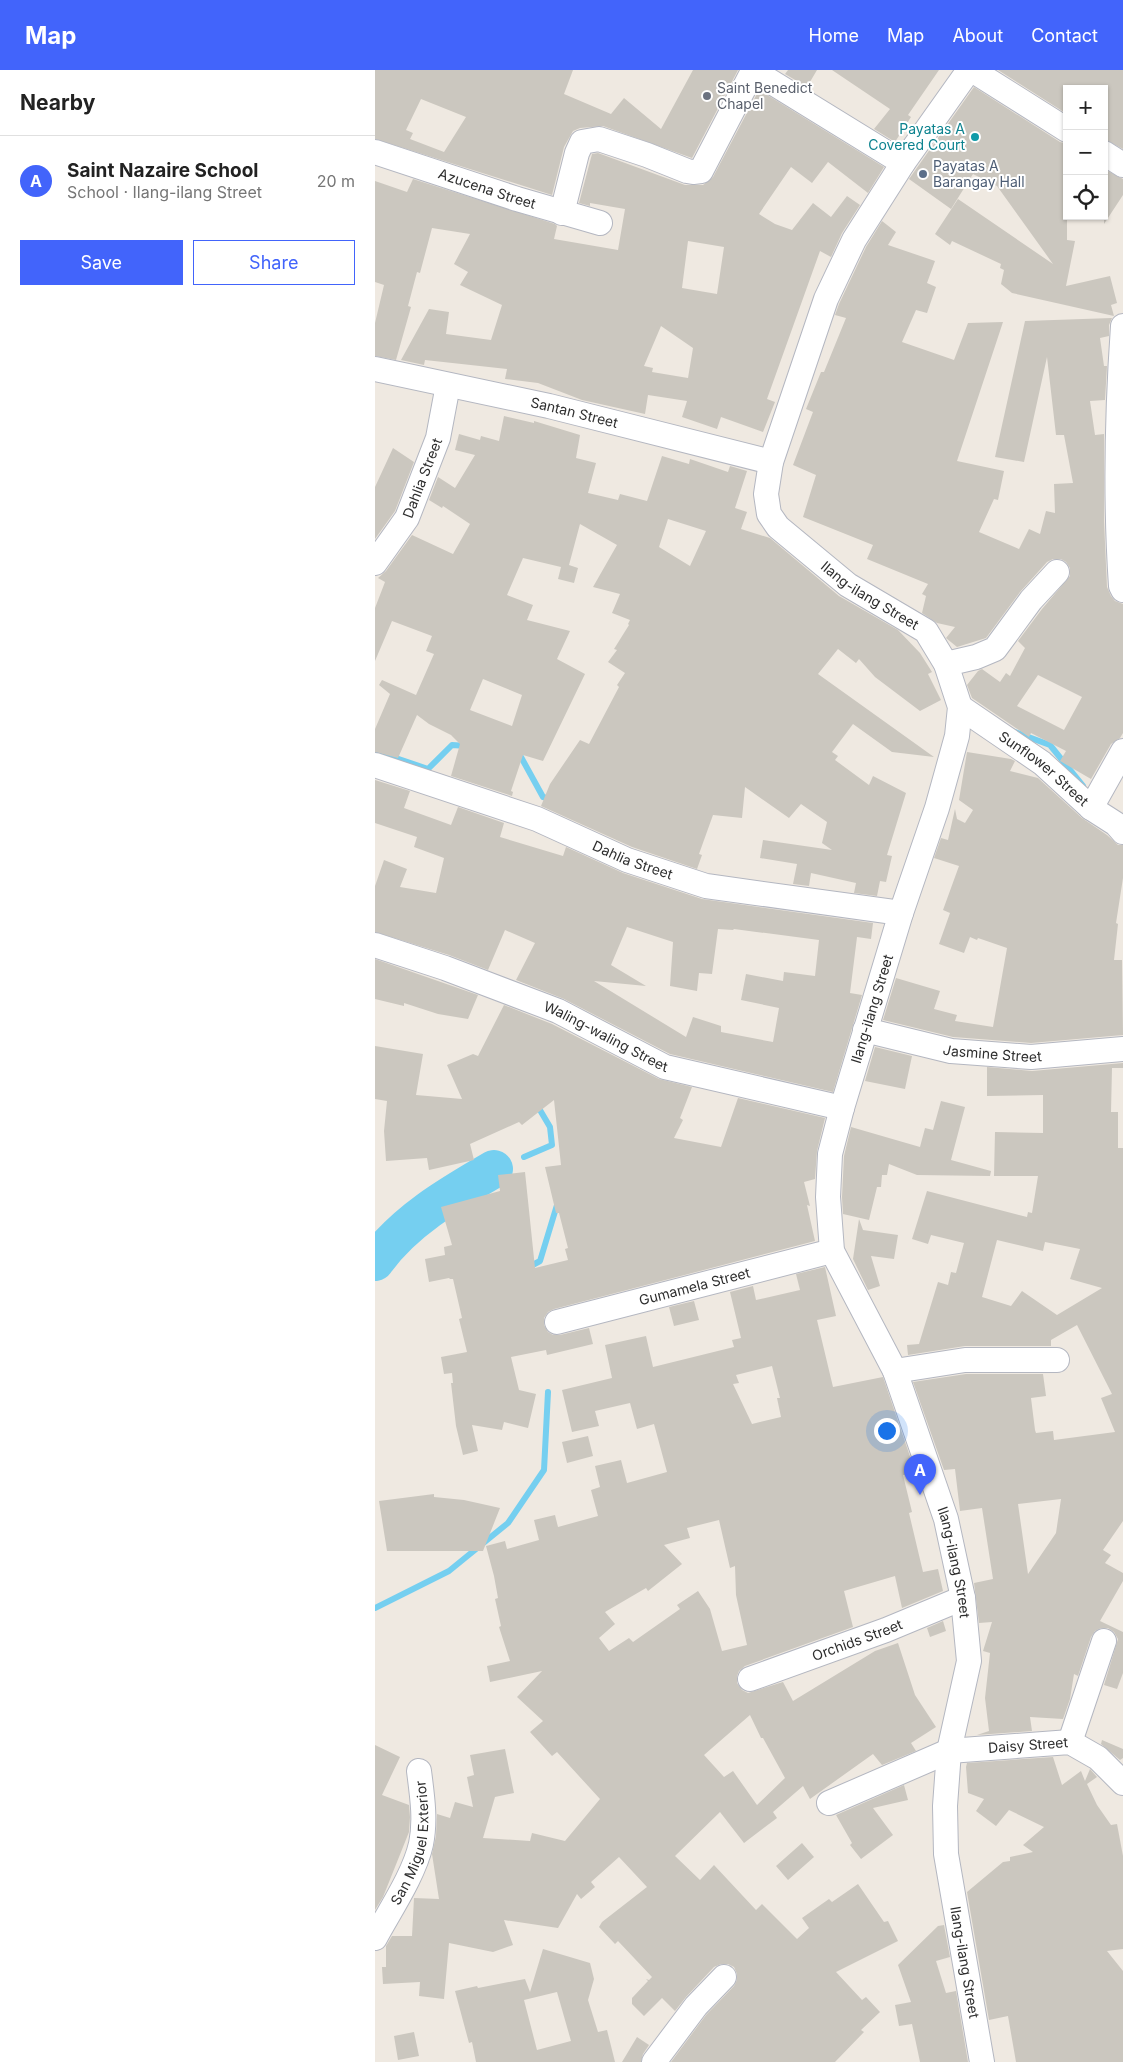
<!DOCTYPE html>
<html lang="en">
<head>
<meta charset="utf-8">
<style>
	body { margin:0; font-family:Inter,sans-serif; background:#f2f2f2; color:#222 }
	.controls { position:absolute; right:15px; top:15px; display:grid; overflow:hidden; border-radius:0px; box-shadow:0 1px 4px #0004 }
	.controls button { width:45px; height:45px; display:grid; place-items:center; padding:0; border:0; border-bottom:1px solid #e0e0e0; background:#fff; color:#222; font:25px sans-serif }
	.you { position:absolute; left:511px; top:1360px; width:18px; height:18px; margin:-12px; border:4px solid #fff; border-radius:50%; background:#1a73e8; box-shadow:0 0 0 8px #1a73e833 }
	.badge { display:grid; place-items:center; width:32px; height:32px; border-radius:50%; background:#4264fb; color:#fff; font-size:16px; font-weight:700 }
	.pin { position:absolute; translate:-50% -41px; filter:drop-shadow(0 1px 2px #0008) }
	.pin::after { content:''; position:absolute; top:26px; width:18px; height:15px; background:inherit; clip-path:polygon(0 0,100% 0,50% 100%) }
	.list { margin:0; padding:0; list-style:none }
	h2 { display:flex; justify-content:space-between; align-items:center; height:65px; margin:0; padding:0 20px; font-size:21px }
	h2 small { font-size:16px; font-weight:400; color:#767676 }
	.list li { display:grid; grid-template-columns:32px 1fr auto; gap:15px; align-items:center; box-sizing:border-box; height:90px; padding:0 20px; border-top:1px solid #e0e0e0 }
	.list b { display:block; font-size:19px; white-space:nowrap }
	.list p { margin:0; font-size:16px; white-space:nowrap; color:#767676 }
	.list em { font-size:16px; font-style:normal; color:#767676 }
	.actions { display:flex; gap:10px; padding:15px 20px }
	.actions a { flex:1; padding:11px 0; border:1px solid #4264fb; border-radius:0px; text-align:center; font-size:18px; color:#4264fb }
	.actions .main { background:#4264fb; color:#fff }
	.icon { flex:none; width:28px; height:28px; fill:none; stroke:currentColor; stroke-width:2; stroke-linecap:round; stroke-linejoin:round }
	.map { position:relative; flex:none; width:748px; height:1992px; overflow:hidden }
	header { display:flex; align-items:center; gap:30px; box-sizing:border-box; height:70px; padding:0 25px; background:#4264fb; color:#fff }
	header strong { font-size:24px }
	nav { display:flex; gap:28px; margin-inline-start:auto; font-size:18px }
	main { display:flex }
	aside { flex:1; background:#fff }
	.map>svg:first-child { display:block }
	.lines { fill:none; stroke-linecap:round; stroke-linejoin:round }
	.stream { stroke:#75cff0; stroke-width:6 }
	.river { stroke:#75cff0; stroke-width:38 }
	.building { fill:#cbc7bf; fill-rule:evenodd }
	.minor-casing { stroke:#b4b7c1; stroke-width:26 }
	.minor { stroke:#fff; stroke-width:24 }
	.worship-dot { fill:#6b7280; stroke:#fff; stroke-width:2 }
	.culture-dot { fill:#0f9aa8; stroke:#fff; stroke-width:2 }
	.service-dot { fill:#5c6f8a; stroke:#fff; stroke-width:2 }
	.labels { text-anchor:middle; stroke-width:4; stroke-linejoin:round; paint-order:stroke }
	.worship-label { font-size:14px; fill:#5b616d; stroke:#fff; text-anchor:start }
	.culture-label { font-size:14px; fill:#0d838f; stroke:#fff; text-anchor:end }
	.service-label { font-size:14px; fill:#4e5e75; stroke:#fff; text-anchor:start }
	.street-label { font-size:14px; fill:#2e2e2e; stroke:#fff }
</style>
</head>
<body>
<header>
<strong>Map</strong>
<nav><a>Home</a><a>Map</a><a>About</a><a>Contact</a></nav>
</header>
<main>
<aside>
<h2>Nearby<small></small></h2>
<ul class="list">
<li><span class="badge">A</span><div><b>Saint Nazaire School</b><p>School · Ilang-ilang Street</p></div><em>20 m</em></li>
</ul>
<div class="actions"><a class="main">Save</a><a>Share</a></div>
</aside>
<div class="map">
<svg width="748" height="1992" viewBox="0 0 748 1992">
	<rect width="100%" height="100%" fill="#efe9e1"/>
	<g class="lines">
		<path class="stream" d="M637,661l38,14 33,41
			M0,681l53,18 24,-24 15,1
			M141,686l5,1 22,40 9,2
			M149,1087l28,-12 -2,-18 -13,-22
			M154,1197l11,-6 17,-56
			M0,1538l74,-37 59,-48 36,-53 4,-78"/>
		<path class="river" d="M0,1192c29,-41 76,-68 119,-93"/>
	</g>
	<path class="building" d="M0,0h198l-9,24 47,20 13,-16 37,31 32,-59h45l-46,88 -89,-32 -23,2 -7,3 -9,16 -12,48 -177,-56zM46,29l45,18 -22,35 -34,-13 3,-6 -7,-3z
		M413,0h29l-10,17 -22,-13z
		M457,0h107l-31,45 3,2 -16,25 -21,-13 16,-20z
		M623,0h125v79l-19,-10v-50h-37v25z
		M599,17l86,55 7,2v96l8,1 -9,45 44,-10 7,27 -6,2 3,11 -102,-23 -11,-9 3,-14 -4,-2 1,-4 -49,-23 -2,4 -15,-11 23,-35 95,65 -56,-78 -24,-12 -22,35 -42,-30z
		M384,20l125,77 -16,26 -40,-31 -16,21 -21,-16 -32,47 16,10 17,6 21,-27 18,14 16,-21 13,9 -18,28 -11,24 -11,-6 -53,148 8,3 -12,30 -42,-15 -4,12 -35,-12 5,-16 -39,-6 -3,19 -63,-14 -44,-17 -33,-4 2,-10 -82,-9 -1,5 -23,-5 28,-51 20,3 -3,22 45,6 11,-35 -42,-20 8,-13 -14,-8 16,-30 -38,-6 -12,45 -3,-1 -9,34 3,1 -15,53 -21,-4v-33l9,-38 -9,-3v-101l32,11 6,-13 142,45 2,2 -3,13 64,11 7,-41 -35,-6v3l-11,-3 13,-49 6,-1 87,32h18l10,-8zM313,171l36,6 -7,47 -35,-6zM286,256l32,22 -5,30 -36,-6 1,-4 -9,-2z
		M729,99l19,10v16l-19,29z
		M507,151l14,11 -8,13 47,16 -8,22 9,4 -9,26 -11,-3 -14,32 52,18 14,-37 35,-1 -46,139 47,10 -6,29 -4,-1 -15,33 40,17 10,-20 11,5 6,-23 9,2 -1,-29 19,-1 -9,-48h-8l-9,-78 -23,105 -29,-5 30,-136 87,-3 -3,7v11l-9,2 4,28h3l-2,34 -15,1 5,34 9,-1v87l3,66 4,9 4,5 8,3v129l-3,5 -9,6 -20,35 -31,-18 6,-10 -35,-18 -2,4 -57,-39 -5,-13 11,-14 4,-2 18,13 6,-9 4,3 15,-28 -7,-7 24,-32 28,-33v-8l-4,-6 -5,-3h-8l-6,3 -27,30 -34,46 -29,9 -11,-9 9,-11 -18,-4 -15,-10 4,-17 -4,-2 6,-10 -61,-25 6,-14 -70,-28 13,-42 -23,-10 20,-53 -7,-3 15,-37h3l22,-54 -11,-3 4,-11 27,-57zM663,605l44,22 -18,33 -47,-24z
		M129,346l30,7v-2l46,14 -4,23 20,5 -8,30 30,7 2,-6 27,7 15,-45 27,8 1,-5 38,13 2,-6 17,5 -12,37 12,4 -6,17 29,9 69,58 59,34 22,23 12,19 -4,2 13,26 -21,11 -45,-34 -16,-18 -3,4 -18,-14 -20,25 116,83 -42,-5 -39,-28 -21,28 6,4 -3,4 34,25 4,-9 33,17 -19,62 5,1 -6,26 -6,-1 -3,15 -23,-3 2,-10 -45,-10 -2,13 -16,-2 4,-20 -37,-6 3,-18 69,10 -10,-7 5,-21 -26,-18 -12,14 -44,-31 -3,31 -29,-3 -14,39 3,1 -5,14 -65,-22 -91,-41 9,-22 30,-44 9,4 30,-57 -2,-2 8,-12 -17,-11 9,-12 -3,-1 15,-24 -1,-1 2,-4 -18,-7 8,-19 -27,-7 24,-42 -37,-21 -11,41 9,3 -4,15 -16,-4 3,-12 -38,-9 -16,37 26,10 -6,15 43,11 -13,28 28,15 -42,87 -20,-6 -12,36 2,1 -1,4 -61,-20 9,-32 -9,-9 -22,-11 -12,-9 -19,43 -23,-6v-23l15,-35 -11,-9 3,-5 34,15 18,-41 -8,-3 6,-15 -40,-15 -17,40v-53l10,-26 -7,-4 8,-7 26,-36 41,19 17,-30 -27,-18 -1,2 -13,-8 9,-23 17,11 20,-33 -20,-5 4,-16 21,6 1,-4 18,5zM293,449l38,12 -16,35 -31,-19zM108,609l39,16 -10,31 -42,-16z
		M18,378l21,14 -19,49 -20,28v-52z
		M592,682l44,7 4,2 -5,10 28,7 44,40 25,17 11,10h5v33l-7,45 2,1 -4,36h8l1,75 -92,8 -78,-6 -70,-17 13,-42 44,13 -6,18 23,6 -2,6 38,6 14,-79 -29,-10 -1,2 -7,-3 -6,16 -25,-9 11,-31 -7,-3 16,-44 -25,-8 7,-20 7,2 7,-31 2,10 8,4 8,-13 -14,-10z
		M0,710l35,11 -6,17 47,17 7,-18 46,16 -4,14 63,19 3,-9 57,26 79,26 171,24 -2,16 -14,-2 -7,56 12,2 -29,97 -163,-38 -106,-55 -48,-19 19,-37 -30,-13 -17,40 -39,-15 -74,-23v-46l9,-26 23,9 -7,18 36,6 8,-35 -30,-11 3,-10 -42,-14zM252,857l46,15 -3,44 27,5 2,-18 13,1 6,-45 15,1 1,-1 85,11 -4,36 -31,-4 -1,9 -37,-7 -5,26 38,8 -6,34 -52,-10v-6l-28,-9 -7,20 -92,-56 52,5 -35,-21z
		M0,889l103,36 -10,24 -30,-5 -34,-11v3l-29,-7z
		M129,935l48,19 107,55 33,8 -12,31 3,2 -9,18 47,9 17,-49 87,20 -8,33 -2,28 -11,3 6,24 -3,-1 8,36 -261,68 -6,3 -4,6v7l4,7 5,3h7l29,-7 4,16 -46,11 -1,-5 -35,7 8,33 17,4 -8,34 -24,-6 -2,8 -30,-5 6,26 -15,4 -7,-29 -5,-43h2l-1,-10 -8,1 -3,-17 26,-5 -8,-33 3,-1 -9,-39h-3l-1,-1 -20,4 -4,-23 20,-4 -1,-8 8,-2 -11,-38 59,-16 -2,-16 27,-3 10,96 33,-8 -3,-11 3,-1 -9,-35h-3l-11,-46 16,-2 -7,-65 -32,25 -3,-3 -49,22 4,16 -45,10 -2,-12 -41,3 -2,-30 3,-30 -12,-2v-53l48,8 -7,41 46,4 -15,-34 26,-11 5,2z
		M500,977l37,9 -7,33 -40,-8z
		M748,993v5h-11l-1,44h7v36h5v373l-20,29 8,5 -6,8 18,10v8l-23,40 23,11v41l-6,16 -13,-4 14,-46 -4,-7 -6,-4h-7l-6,3 -4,6 -13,39 -4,-2 -4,25 -7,20 -33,-2 2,14 -55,4 12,-4 -4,-33 5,-45 -7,-2 9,-29 -13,1 -5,-40 19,-4 -11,-71 -22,3 -5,-42 -11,1 -31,-88 53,-8h77l3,22 -15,2 4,32 1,3 17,-2 1,9 61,-8 -14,-34 11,-4 -35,-69 -26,15v6h-86l-57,9 -1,-10 12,-1 19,-62 10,3 3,-13 5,1 8,-30 -33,-8 -3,9 -16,-5 15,-48 100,26 1,-5 4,1 6,-37h-44l1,-44 48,1v-38l-56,1v-29l45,4zM622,1170l46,11 2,-9 35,7 -10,30 32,9 -45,27 -35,-24 -11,15 -29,-9zM686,1429l-5,34 -28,41 -10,-70z
		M566,1031l24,6 -14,53 40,11 -1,5 -73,-1 -28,-11 -2,11h-5l-1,12h-4l-8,33 -26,-6 -1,-17 2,-41 7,-29 69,20 5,-19 8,2z
		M484,1149l4,11 35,5 -4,24 -23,-3 9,30 -12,4 -15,-31z
		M450,1197l11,49 -19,4 16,67 50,-10 33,97 -13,1 9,37 -3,1 14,59 15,-3 5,22 -41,17 -7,-32 -51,15 9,36 -108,39 -6,5 -2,5v7l5,7 6,3 35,-11 10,19 82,-50 23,-8 17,52 21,32 -25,16 5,8 -34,14 -9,-11 -63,45 -7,-13 -30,26 4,6 -33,25 -24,-31 -45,44 25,24 14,-15 42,45 6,-6 35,35 12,-11 -7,-10 27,-19 3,3 26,-18 26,38 4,-1 10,20 -62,31 26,28 4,-3 14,15 -19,18 3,2 -29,30h-164l35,-47 28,-29 3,-6v-6l-3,-7 -6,-3h-7l-7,3 -28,30 -11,14 -13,-13 -18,18 -12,-12v-6l16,-17 -2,-2 3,1 3,-3 -34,-36 -3,3 -16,-17 3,-5 45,-35 -28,-30 -28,25 4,5 -14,12 -4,-5 -19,34 -54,-8 9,25 -20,7 -44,-9 -5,56 -25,-3 1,-14 -37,2 -1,-17h4v-21l6,-10h20l2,-38 25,1 -7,-45 4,-18 1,-22 13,4 5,-16 18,5 -6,-30 7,-2 -4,-20 35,-6 9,44 -19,4 -12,41 47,3 2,-8 33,8 35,-42 -43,-47 -5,4 -22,-24 13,-11 -26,-24 25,-26 -52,11 -3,-16 23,-5 -11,-34 2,-1 -6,-27 3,-1 -4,-22 -8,-30 19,-5 2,8 32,-9 -5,-20 21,-5 3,12 40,-11 -7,-26 9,-3 -5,-21 26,-6 6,23 40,-11 -13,-48 -17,5 -7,-26 -35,8 4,15 -27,6 -10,-42 50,-12 -7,-33 41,-9 7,31 81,-20 -2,-7 9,-2 -11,-46 23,-6 3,14 44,-10 -4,-16zM397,1296l8,32h-3l4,19 -29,7 -19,-40 6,-1 -3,-8zM344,1450l11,48 5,-2 1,29 11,50 -25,6 -12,-42 -12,-18 -21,14 3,4 -47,33 -4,-4 -20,13 -10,-13 16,-14 -10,-12 41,-24 2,3 34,-27 -18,-19 26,-7 -3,-10zM375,1645l11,23h2l22,40 -28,27 -24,-34 -9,6 -20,-22z
		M319,1231l5,19 -25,6 -5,-19z
		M213,1366l5,20 -26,7 -5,-21z
		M59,1424v3l30,3 36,8 -17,43h-96l-8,-50z
		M568,1551l3,10 -16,6 -3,-9z
		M727,1670l21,9v9l-3,2 -19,-16z
		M0,1675l25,12 -18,38 27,10 1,12 -1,15 -26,65 -8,13z
		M678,1687l9,28 19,-14 4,10 5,-12 7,8 -10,7 10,21 14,20 6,-1 6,32v93l-16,2 16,20v91h-107l-8,-46 -19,4 -22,-128 36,-30 7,-1v-4l23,-5 -10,-7 21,-18 -35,-17 -13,16 -20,-15 8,-12 -16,-6 -2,-26 1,-4z
		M529,1715l4,15 -35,8 20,27 -32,24 -11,-14 2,-2 -16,-28z
		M427,1773l12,14 -26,23 -12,-14z
		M569,1855l6,32 -14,4 10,32 10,-2 12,71h-48l-8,-38 -13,2 -4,-21 16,-3 -13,-37 40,-39z
		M168,1879l47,14 4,16 -6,21 10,32 9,-2 8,32h-139l-4,-20 -3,1 -14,-52 22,-5 1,2 47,-9 5,13zM182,1922l14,49 -34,9 -13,-50z
		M39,1962l5,24 -21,4 -4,-24z
		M262,1967l12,8 -6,9 -2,8h-19z"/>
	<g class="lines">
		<g class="minor-casing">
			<g id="minor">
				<path d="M377,0l151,93"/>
				<path id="s1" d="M594,0l-66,93 -49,77 -28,59 -55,163 -5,32 3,20 9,13 70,58 78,46 20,33 14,43 -3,29 -20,72 -36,105 -59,195 -12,46 -2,43 4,54 63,120 51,148 17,79 6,63 -20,90 -4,55 1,48 36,208"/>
				<path d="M597,0l95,60"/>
				<path id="s2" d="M0,82l142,47 83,24"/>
				<path d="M729,83l19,12"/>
				<path d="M187,143l15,-60 5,-11 17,-3 48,16 40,16 6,1 8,-1 52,-100"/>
				<path d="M748,256c-6,86 -8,173 -2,260l2,4"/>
				<path id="s3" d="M0,299l174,37 222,56"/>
				<path id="s4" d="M0,493l32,-45 31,-80 10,-53"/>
				<path d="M571,594l30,-7 19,-8 36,-49 26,-28"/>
				<path id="s5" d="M585,637l82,56 49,45 25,16 7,8"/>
				<path id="s6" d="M0,695l162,54 90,41 79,26 195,27"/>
				<path d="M716,738l32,-57"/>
				<path id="s7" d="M0,875l70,23 113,43 107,56 177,41"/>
				<path id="s8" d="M490,960l86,21 80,6 92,-8"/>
				<path id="s9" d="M182,1252l275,-71"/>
				<path d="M520,1301l70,-11h92"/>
				<path id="s10" d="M375,1609l136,-49 77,-32"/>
				<path d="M695,1672l34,-101"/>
				<path id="s11" d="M454,1733l120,-52 121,-9 28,16 25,25"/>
				<path id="s12" d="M0,1868c15,-28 39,-63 46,-94 5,-24 1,-49 -2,-73"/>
				<path d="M279,1992l42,-56 28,-29"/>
			</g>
		</g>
		<use href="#minor" class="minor"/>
	</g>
	<circle class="worship-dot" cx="332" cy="26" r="5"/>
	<circle class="culture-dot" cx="600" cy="67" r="5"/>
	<circle class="service-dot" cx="548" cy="104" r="5"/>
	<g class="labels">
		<g class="worship-label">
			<text x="342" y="23">Saint Benedict<tspan x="342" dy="16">Chapel</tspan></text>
		</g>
		<g class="culture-label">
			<text x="590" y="64">Payatas A<tspan x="590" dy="16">Covered Court</tspan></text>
		</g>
		<g class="service-label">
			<text x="558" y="101">Payatas A<tspan x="558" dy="16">Barangay Hall</tspan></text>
		</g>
		<g class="street-label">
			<text dy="5" stroke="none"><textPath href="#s2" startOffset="118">Azucena Street</textPath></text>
			<text dy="5" stroke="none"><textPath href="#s3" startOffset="204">Santan Street</textPath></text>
			<text dy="5" stroke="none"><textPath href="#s4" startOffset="98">Dahlia Street</textPath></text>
			<text dy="5" stroke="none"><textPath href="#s1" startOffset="626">Ilang-ilang Street</textPath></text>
			<text dy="5" stroke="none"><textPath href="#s5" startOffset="104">Sunflower Street</textPath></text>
			<text dy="5" stroke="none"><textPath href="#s6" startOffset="275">Dahlia Street</textPath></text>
			<text transform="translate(497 939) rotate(-73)" y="5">Ilang-ilang Street</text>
			<text dy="5" stroke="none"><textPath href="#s7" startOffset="249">Waling-waling Street</textPath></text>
			<text dy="5" stroke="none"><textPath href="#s8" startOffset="130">Jasmine Street</textPath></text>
			<text dy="5" stroke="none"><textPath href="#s9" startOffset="142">Gumamela Street</textPath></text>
			<text dy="5" stroke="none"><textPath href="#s1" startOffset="1676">Ilang-ilang Street</textPath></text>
			<text dy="5" stroke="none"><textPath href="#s10" startOffset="114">Orchids Street</textPath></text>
			<text dy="5" stroke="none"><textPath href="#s11" startOffset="210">Daisy Street</textPath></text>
			<text dy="5" stroke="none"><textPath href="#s12" startOffset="104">San Miguel Exterior</textPath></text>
			<text dy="5" stroke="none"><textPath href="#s1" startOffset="2081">Ilang-ilang Street</textPath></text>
		</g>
	</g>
</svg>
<div class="controls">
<button>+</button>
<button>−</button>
<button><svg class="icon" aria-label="locate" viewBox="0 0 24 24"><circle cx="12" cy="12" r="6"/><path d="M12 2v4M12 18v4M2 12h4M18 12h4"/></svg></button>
</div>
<div class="you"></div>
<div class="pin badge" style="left:545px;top:1425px">A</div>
</div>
</main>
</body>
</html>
